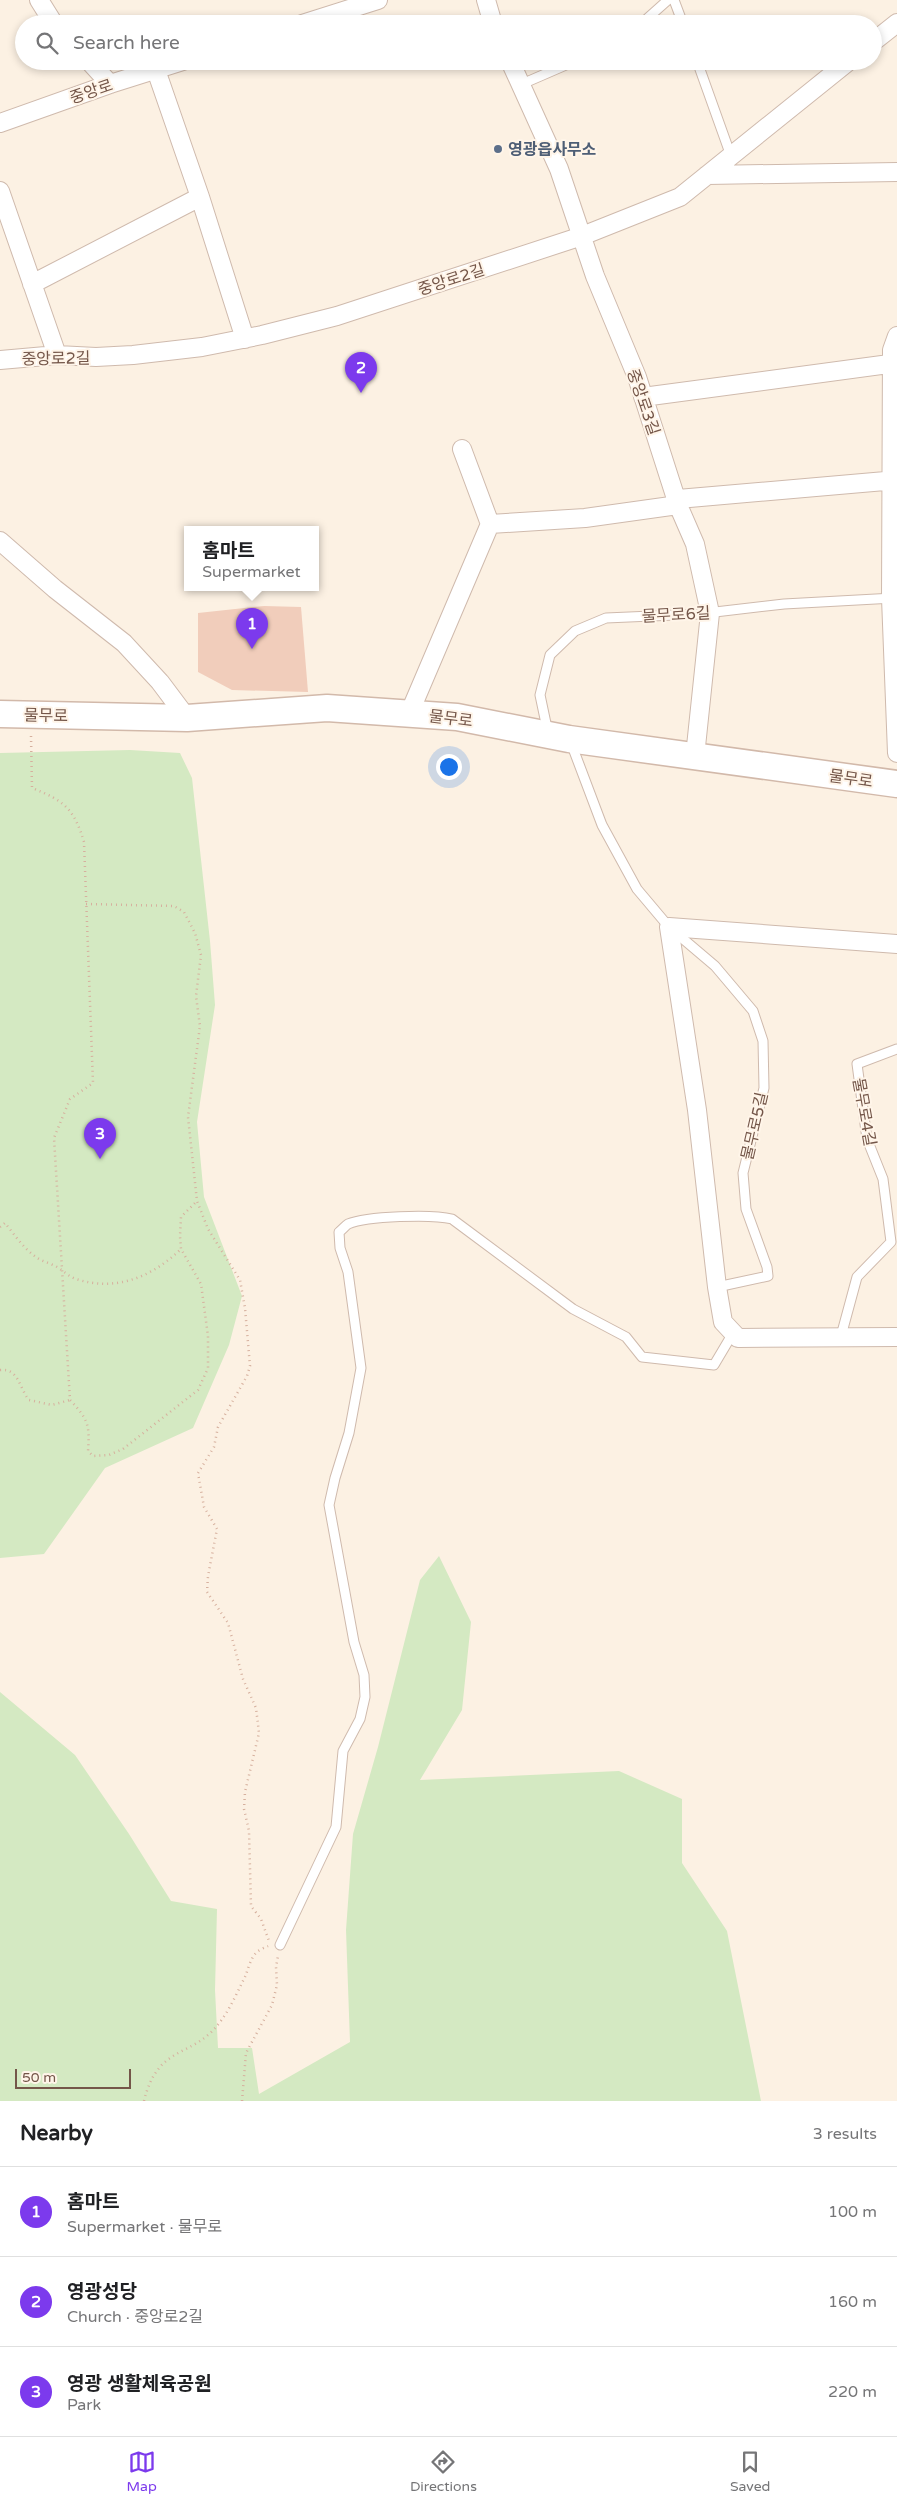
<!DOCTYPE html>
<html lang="en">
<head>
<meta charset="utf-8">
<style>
	body { margin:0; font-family:"Varela Round","Noto Sans KR",sans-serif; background:#f6f6f6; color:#202124 }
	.scale { position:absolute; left:15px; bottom:12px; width:116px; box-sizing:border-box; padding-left:5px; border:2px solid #745649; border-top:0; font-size:14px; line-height:18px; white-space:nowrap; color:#745649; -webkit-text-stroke:4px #fff5e9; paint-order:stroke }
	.you { position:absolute; left:448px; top:766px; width:18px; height:18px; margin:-12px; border:4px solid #fff; border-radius:50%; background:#1a73e8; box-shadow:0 0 0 8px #1a73e833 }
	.badge { display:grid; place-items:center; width:32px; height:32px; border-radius:50%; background:#7c3aed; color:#fff; font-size:16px; font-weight:700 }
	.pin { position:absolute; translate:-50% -41px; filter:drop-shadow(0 1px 2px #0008) }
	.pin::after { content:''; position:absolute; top:26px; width:18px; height:15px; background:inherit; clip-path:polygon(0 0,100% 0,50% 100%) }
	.popup { position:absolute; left:184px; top:526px; width:135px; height:65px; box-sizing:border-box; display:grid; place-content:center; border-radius:0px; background:#fff; filter:drop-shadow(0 1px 4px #0005); font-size:16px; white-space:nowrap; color:#757577 }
	.popup b { font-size:19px; color:#202124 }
	.popup::after { content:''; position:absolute; left:50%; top:100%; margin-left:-10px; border:10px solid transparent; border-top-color:#fff }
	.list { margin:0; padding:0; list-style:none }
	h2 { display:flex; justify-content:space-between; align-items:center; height:65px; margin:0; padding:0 20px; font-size:21px }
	h2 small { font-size:16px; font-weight:400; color:#757577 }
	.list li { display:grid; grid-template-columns:32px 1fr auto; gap:15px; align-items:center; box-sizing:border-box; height:90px; padding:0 20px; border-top:1px solid #e0e0e0 }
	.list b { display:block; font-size:19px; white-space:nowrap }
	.list p { margin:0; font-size:16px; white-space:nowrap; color:#757577 }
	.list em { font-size:16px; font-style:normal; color:#757577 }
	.icon { flex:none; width:28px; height:28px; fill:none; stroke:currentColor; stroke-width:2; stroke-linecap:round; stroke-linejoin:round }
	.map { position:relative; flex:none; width:897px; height:2101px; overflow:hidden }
	.search { position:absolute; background:#fff; box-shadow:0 2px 8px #0003; left:15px; right:15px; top:15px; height:55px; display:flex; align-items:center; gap:12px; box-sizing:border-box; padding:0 18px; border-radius:28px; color:#757577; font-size:19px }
	.sheet { height:335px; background:#fff }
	nav { display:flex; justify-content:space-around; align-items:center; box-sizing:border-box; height:70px; border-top:1px solid #e0e0e0; background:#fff; font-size:14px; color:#757577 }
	nav a { display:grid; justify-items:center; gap:2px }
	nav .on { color:#7c3aed }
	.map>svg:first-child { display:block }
	.green { fill:#d4e9c2 }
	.building { fill:#f1cdbb }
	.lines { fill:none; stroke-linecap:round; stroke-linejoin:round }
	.lane-casing { stroke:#cfbaad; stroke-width:11 }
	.street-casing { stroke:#cfbaad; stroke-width:20 }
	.secondary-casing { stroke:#d2b9aa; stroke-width:29 }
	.path { stroke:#d6b09e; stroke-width:2.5; stroke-dasharray:1 4; stroke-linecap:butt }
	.lane { stroke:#fff; stroke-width:9 }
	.street { stroke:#fff; stroke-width:18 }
	.secondary { stroke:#fff; stroke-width:26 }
	.service-dot { fill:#5c6f8a; stroke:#fff5e9; stroke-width:2 }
	.labels { text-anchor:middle; stroke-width:4; stroke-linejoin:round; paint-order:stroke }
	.street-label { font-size:16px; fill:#745649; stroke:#fff5e9 }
	.service-label { font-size:16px; font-weight:bold; fill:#4e5e75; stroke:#fff5e9; text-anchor:start }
</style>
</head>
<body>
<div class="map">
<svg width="897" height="2101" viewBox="0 0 897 2101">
	<rect width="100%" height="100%" fill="#fcf1e3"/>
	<path class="green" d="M130,750l50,3 12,25 18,163 5,64 -18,117 7,75 38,99 -13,49 -36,83 -88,40 -61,86 -44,4v-805z
		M439,1556l32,66 -9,88 -42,70 199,-9 63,28v64l45,68 34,170h-761v-409l75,63 54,79 42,67 46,8 -2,81 3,58h34l7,46 91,-52 -4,-112 7,-96 25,-87 42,-167z"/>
	<path class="building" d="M264,606l37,1 7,85 -76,-2 -34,-18v-59z"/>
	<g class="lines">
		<g class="lane-casing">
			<path id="lane" d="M674,0l9,24
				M641,24l27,-24
				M697,61l34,95
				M522,84l53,-23
				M548,733l-8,-38 10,-40 25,-24 31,-13 92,-4 86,-10 110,-6
				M571,743l31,82 35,64 32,38 46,39 38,45 10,30 1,47 -21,85 3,36 21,58 1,9 -51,11
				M841,1336l16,-59 34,-35 -8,-63 -16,-40 -10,-75 40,-15
				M280,1945l56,-118 7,-76 17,-32 5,-22 -1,-22 -10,-33 -25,-137 6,-27 14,-45 12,-65 -13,-96 -8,-24 -1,-16c3,-2 6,-6 9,-8 19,-8 84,-10 104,-5l121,90 53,28 16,20 72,8 19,-32"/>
		</g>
		<g class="street-casing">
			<path id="street" d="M39,0l15,24
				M486,0l7,24
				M302,24l76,-24
				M873,42l24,-19
				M89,61l21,23
				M510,61l49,108 36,107 42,101 41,128 17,39 15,69 -15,143
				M0,123l110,-39 73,-23
				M707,175l190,-3
				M0,191l57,164
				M200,197l45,142
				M32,284l168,-87 -44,-127
				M897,336l-5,14 -1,248 6,155
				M0,360l57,-5 39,2 37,-2 69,-8 60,-12 75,-19 245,-80 98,-39 169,-136
				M643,397l254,-34
				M462,449l28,75
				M678,499l219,-19
				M0,541l55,48 69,54 36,39 27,36
				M409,714l81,-190 95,-6 93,-13
				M897,944l-228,-17 28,183 20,177 6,35 15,16 159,-1"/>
		</g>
		<g class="secondary-casing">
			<path id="secondary" d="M0,714l187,4 140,-10 130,9 112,22 328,45"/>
		</g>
		<path class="path" d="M31,736l1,52c33,13 42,21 52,54l9,241 -23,16 -16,39 16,262c18,19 20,25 18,51l5,5 16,-1 14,-6 75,-59 10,-22v-32l-7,-52 -20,-35 -1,-13 1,-19 16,-16
			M86,904l88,2 10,6 11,21 6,22 -5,41 4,30 -12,91 9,84 11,28 32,51 5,28 5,58 -3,10 -29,51 -4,20 -16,26 6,34 13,22 -9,47 -1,16 21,31 15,56 13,29 3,25 -14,59 -1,17 5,22 2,75 10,13 8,22
			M0,1227l5,-4c9,11 19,26 31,34 5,4 11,5 17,8 8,3 14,11 23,14 40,13 76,-2 105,-30
			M0,1370c19,-2 19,18 29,30l23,5 18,-5
			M144,2101c14,-58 49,-42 76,-79 11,-14 18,-32 26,-47 2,-7 5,-16 9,-21 3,-4 9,-6 13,-8
			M242,2101l4,-48 26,-48 5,-20 -1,-18 2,-11"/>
		<use href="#lane" class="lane"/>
		<use href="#street" class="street"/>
		<use href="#secondary" class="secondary"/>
	</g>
	<circle class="service-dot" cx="498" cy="149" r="5"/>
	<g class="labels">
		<g class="street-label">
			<text transform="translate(91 91) rotate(-19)" y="6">중앙로</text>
			<text transform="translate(451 279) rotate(-18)" y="6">중앙로2길</text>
			<text transform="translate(56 358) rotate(-1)" y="6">중앙로2길</text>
			<text transform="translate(644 402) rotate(71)" y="6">중앙로3길</text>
			<text transform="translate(676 614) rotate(-3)" y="6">물무로6길</text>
			<text transform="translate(46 715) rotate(1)" y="6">물무로</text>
			<text transform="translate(451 718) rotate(7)" y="6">물무로</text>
			<text transform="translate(851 778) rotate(8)" y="6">물무로</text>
			<text transform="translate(865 1112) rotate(80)" y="6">물무로4길</text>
			<text transform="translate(754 1126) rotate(-77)" y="6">물무로5길</text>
		</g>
		<g class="service-label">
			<text x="508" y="155">영광읍사무소</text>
		</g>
	</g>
</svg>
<div class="scale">50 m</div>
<div class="you"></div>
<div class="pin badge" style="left:252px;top:649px">1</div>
<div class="popup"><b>홈마트</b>Supermarket</div>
<div class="pin badge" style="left:361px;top:393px">2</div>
<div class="pin badge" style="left:100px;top:1159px">3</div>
<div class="search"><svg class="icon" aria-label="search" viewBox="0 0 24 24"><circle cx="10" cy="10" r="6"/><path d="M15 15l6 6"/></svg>Search here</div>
</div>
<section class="sheet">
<h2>Nearby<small>3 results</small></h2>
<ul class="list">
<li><span class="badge">1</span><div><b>홈마트</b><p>Supermarket · 물무로</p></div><em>100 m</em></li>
<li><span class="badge">2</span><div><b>영광성당</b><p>Church · 중앙로2길</p></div><em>160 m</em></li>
<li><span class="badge">3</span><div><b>영광 생활체육공원</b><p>Park</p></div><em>220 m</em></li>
</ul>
</section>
<nav>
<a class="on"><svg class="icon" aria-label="map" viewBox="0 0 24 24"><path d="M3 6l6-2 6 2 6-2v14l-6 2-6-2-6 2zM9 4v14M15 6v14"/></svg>Map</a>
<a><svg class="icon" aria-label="directions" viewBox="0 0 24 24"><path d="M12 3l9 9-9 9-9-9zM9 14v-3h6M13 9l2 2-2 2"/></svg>Directions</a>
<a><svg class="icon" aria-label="saved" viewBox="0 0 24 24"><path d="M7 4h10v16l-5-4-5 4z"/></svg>Saved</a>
</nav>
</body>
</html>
